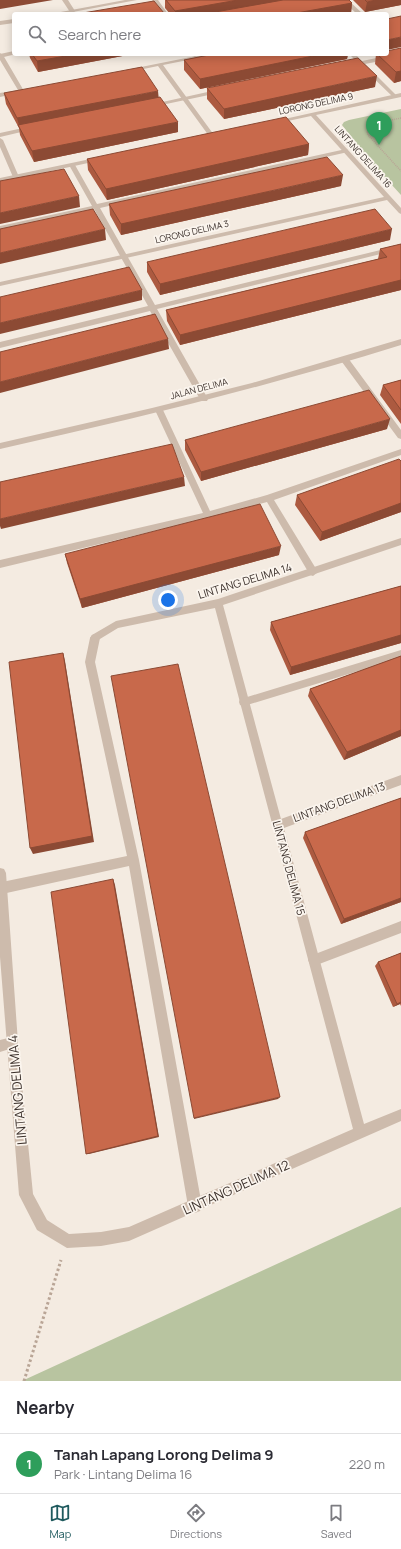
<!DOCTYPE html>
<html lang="en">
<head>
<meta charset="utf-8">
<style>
	body { margin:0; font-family:Manrope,sans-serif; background:#f2f2f3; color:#2b2b33 }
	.you { position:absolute; left:168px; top:600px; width:14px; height:14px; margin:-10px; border:3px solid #fff; border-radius:50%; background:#1a73e8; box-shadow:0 0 0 6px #1a73e833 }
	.badge { display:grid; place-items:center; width:26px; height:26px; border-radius:50%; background:#1f5a5e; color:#fff; font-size:13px; font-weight:700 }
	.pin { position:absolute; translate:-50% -33px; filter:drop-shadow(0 1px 2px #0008) }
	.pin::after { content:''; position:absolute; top:21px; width:14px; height:12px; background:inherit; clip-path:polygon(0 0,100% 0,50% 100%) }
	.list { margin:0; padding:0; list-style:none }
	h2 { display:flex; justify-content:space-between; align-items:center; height:52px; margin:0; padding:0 16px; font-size:17px }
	h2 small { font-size:13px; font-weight:400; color:#7c7c81 }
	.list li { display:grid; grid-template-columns:26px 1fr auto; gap:12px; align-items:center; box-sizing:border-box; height:60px; padding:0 16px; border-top:1px solid #e1e1e2 }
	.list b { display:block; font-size:15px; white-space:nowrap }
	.list p { margin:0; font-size:13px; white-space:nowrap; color:#7c7c81 }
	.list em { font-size:13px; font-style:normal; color:#7c7c81 }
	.icon { flex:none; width:22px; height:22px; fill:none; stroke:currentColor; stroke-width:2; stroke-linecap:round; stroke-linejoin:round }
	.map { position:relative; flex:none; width:401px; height:1381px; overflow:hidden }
	.search { position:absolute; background:#fff; box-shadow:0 2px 10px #0003; left:12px; right:12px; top:12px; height:44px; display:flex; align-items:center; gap:10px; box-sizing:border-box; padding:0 14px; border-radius:4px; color:#7c7c81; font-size:15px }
	.sheet { height:112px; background:#fff }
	nav { display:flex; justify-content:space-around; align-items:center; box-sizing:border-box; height:56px; border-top:1px solid #e1e1e2; background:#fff; font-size:11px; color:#7c7c81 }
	nav a { display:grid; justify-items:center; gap:2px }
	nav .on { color:#1f5a5e }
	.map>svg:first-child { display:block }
	.green { fill:#b8c4a0 }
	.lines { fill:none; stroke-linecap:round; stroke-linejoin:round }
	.path-far1 { stroke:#b9a596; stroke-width:1.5; stroke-dasharray:1 1; stroke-linecap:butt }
	.path { stroke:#b9a596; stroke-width:3; stroke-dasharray:2.5 2.5; stroke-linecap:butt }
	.service { fill:#cdbbac; fill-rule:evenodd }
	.minor { fill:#cdbbac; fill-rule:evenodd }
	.tertiary { fill:#cdbbac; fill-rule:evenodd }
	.wall { fill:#ac5a40 }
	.shaded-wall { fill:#8c4a34 }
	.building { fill:#c8694b; stroke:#8c4a34 }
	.labels { text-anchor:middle; stroke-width:3.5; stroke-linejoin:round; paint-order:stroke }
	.far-street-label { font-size:9px; fill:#3b302b; stroke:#fbf5ee }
	.street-label { font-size:11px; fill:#3b302b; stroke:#fbf5ee }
	.near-street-label { font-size:13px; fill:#3b302b; stroke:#fbf5ee }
</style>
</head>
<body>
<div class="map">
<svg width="401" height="1381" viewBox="0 0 401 1381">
	<rect width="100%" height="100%" fill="#f4ebe1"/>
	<path class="green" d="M401,109v86l-30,-33 -29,-37 2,-3 5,-2z
		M401,1207v174h-379l2,-1z"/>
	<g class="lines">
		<path class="path-far1" d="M401,118l-24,5 -10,8 1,4 33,36"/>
		<path class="path" d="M24,1381l37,-121"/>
		<path class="service" d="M62,0h6l7,11 -1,1h-4z
			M152,0h6l10,14h-6z
			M342,0h6l15,14h-6z
			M14,51v3h2l-16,4v-4z
			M401,53v4l-36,7 31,31v2l-2,1 -34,-33 -10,2 -3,-2 10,-3 -8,-8h6l7,7z
			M192,54h6l2,3 -5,1z
			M221,89l3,2 -1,1 -71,15 -3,-2z
			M32,126l2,1v2l-34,8v-4z
			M0,138l3,2 16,37 -1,1 -5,-1 -13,-30z
			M346,149l2,1v2l-248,56 55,97 246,-60v4l-244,60 51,90 -1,2h-6l-51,-90 -150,37v-6l148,-36 -54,-97 -94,21v-4l92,-20 -23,-41 1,-1 5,1 22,39z
			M345,357l3,1 53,72v9l-3,-1 -56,-76v-4z
			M159,407l4,3 47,101 57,-16 134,-46v6l-127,45 44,72 -5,4 -3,-1 -43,-73 -59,16 -208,50v-8l203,-47 -48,-103z
			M95,634l3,1 2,3 -5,24 44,198 63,346 -2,5 -5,2 -5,-2 -2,-5 -59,-340 -127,28 -2,-1v-10l2,-1 125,-26 -42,-194 5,-24 2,-3z
			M401,650v8l-157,48 -4,-1 -1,-3 1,-3 4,-1z
			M401,921v12l-87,33 -4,-2 -2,-4 2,-4z
			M12,1037l4,2 2,4 -2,4 -16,5v-12z"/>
		<path class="minor" d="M125,0h12l-75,14h-12z
			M14,19v4l-14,2v-4z
			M0,53l3,2 21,36 -1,1 -23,5v-4l18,-3 -18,-30z
			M206,54h12l-55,11 51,70 -3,2 -2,-1 -51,-70 -29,6 -3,-2z
			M401,93v4l-85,18 85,93v6l-2,-1 -12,-13 -387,86v-4l384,-85 -73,-81 -37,8 -3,-2z
			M100,157l2,1v2l-102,22v-4z
			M401,538v7l-178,60 58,214 120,-44v10l-117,43 80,296 37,-15v12l-272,120 -28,5 -34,2 -30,-18 -18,-35 -19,-238v-89l4,1 2,4 12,170 15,151 14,26 22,14 32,-2 28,-5 224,-98 -138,-521 -97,20 -23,14 -3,-1 -2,-3 2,-3 24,-14 102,-22z"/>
		<path class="tertiary" d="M401,339v6c-132,41 -266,74 -401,104v-6l152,-35 100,-25z"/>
	</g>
	<path class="wall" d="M165,0h184l3,3 -1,10 -5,1h-176l-5,-6z
		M353,0h48v5l-36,7z
		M401,48v33l-7,2 -19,-19 1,-10h11z
		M29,54h104l-95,18 -8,-14z
		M214,54h134l-1,5 -147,30 -16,-19v-10z
		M375,87l-151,32 -17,-20v-11z
		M4,93l155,4 19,35 -144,30 -14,-27 -1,-7 -13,-24z
		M309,144l-1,11 -201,45 -19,-30 -1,-11z
		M341,186l-220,49 -11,-20 -1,-11z
		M390,240l-230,55 -13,-23v-10z
		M401,244v46l-221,55 -13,-24 -1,-11 212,-51 2,-10z
		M401,380v44l-21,-29 3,-10z
		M387,429l-186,52 -16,-31v-10z
		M401,461v51l-81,29 -25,-36 2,-10z
		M65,554l214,1 -197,53 -15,-45z
		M401,586v57l-111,32 -20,-45 1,-8z
		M401,656v80l-57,24 -36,-64 2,-7z
		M401,798v104l-60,22 -38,-86 2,-6z
		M401,953v53l-1,-2 -7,3 -18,-41 3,-4z"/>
	<path class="shaded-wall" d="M0,0h53l-53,9z
		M238,0h57l-79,14h-41v-3z
		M376,0h25v5l-36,7 2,-10z
		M352,3l-1,10 -5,1h-55z
		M401,37v10l-14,3v-10z
		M77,54h56l-95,18 -1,-11z
		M323,54h25l-1,5 -147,30v-10z
		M401,71v10l-7,2 2,-11z
		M377,76l-2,11 -151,32v-10z
		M158,91l1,10 -140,24 -2,-7z
		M178,122v10l-144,30 -2,-11z
		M309,144l-1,11 -201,45 -1,-11z
		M343,175l-2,11 -220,49v-11z
		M79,196l1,11 -80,17v-11z
		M105,229l1,11 -106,24v-11z
		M392,229l-2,11 -230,55v-11z
		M401,280v10l-221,55v-10z
		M142,290v10l-142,34v-11z
		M168,339l1,10 -169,44v-11z
		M390,419l-3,10 -186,52v-9z
		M184,477l1,9 -184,43 -1,-3v-7z
		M401,503v9l-81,29 2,-9z
		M281,546l-2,9 -197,53 -2,-9z
		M401,635v8l-111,32 1,-8z
		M63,653l2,8 29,181 -61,12 -3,-6z
		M401,730v6l-57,24 3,-8z
		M113,879l2,6 44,252 -70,17h-3z
		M401,898v4l-60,22 3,-5z
		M401,1002l-1,2 -7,3 4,-3z
		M280,1097l-2,2 -84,20v-1z"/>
	<path class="building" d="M166,0h72l-63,11z
		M283,0h66l3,3 -61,11h-87z
		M365,0h11l-9,2z
		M154,1l10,12 -5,1h-82z
		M401,16v21l-14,3v-21z
		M401,48v23l-5,1 -19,-18h10v-3z
		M32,54h45l-40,7z
		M214,54h109l-123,25 -16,-19z
		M358,58l19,18 -153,33 -17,-21z
		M142,67l16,24 -141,27 -13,-25z
		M160,97l18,25 -146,29 -14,-26z
		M286,117l23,27 -203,45 -19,-30z
		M327,157l16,18 -222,49 -12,-20z
		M64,169l15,27 -79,17v-32z
		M93,209l12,20 -105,24v-24z
		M375,209l17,20 -232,55 -13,-22z
		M401,244v36l-221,55 -14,-25 221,-53 -7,-8z
		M129,267l13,23 -142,33v-26z
		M155,314l13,25 -168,43v-30z
		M401,380v30l-18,-25z
		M369,390l21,29 -189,53 -16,-32z
		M172,444l12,33 -184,42v-37z
		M399,459l2,2v42l-79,29 -25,-37z
		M260,504l21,42 -201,53 -15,-45z
		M401,586v49l-110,32 -20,-45z
		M63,653l29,183 -62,12 -21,-186z
		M401,656v74l-54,22 -37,-63z
		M178,664l102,433 -86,21 -83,-442z
		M401,798v100l-57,21 -39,-87z
		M113,879l45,257 -72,18 -35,-262z
		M401,953v49l-4,2 -19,-42z"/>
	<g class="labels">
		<g class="far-street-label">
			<text transform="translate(316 104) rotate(-12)" y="3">LORONG DELIMA 9</text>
			<text transform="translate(363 157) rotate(48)" y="3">LINTANG DELIMA 16</text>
			<text transform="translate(192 232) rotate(-13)" y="3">LORONG DELIMA 3</text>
			<text transform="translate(199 389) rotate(-15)" y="3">JALAN DELIMA</text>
		</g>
		<g class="street-label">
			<text transform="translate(245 581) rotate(-17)" y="4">LINTANG DELIMA 14</text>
			<text transform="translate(339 802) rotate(-20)" y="4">LINTANG DELIMA 13</text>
			<text transform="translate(289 868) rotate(75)" y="4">LINTANG DELIMA 15</text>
		</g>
		<g class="near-street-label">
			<text transform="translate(17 1090) rotate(-95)" y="5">LINTANG DELIMA 4</text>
			<text transform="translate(236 1187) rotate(-24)" y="5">LINTANG DELIMA 12</text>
		</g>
	</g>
</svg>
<div class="you"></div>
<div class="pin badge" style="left:379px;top:145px;background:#2e9e5b">1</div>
<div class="search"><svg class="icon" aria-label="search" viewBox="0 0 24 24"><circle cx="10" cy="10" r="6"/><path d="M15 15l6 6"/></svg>Search here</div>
</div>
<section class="sheet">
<h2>Nearby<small></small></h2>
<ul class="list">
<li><span class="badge" style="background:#2e9e5b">1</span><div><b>Tanah Lapang Lorong Delima 9</b><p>Park · Lintang Delima 16</p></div><em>220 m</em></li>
</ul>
</section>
<nav>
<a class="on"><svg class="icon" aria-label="map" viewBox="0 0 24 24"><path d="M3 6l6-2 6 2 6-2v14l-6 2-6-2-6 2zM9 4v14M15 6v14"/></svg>Map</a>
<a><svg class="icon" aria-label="directions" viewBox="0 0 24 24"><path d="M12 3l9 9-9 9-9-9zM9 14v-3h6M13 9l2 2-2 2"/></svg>Directions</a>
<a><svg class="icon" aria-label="saved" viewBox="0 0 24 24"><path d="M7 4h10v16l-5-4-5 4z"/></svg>Saved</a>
</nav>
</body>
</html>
